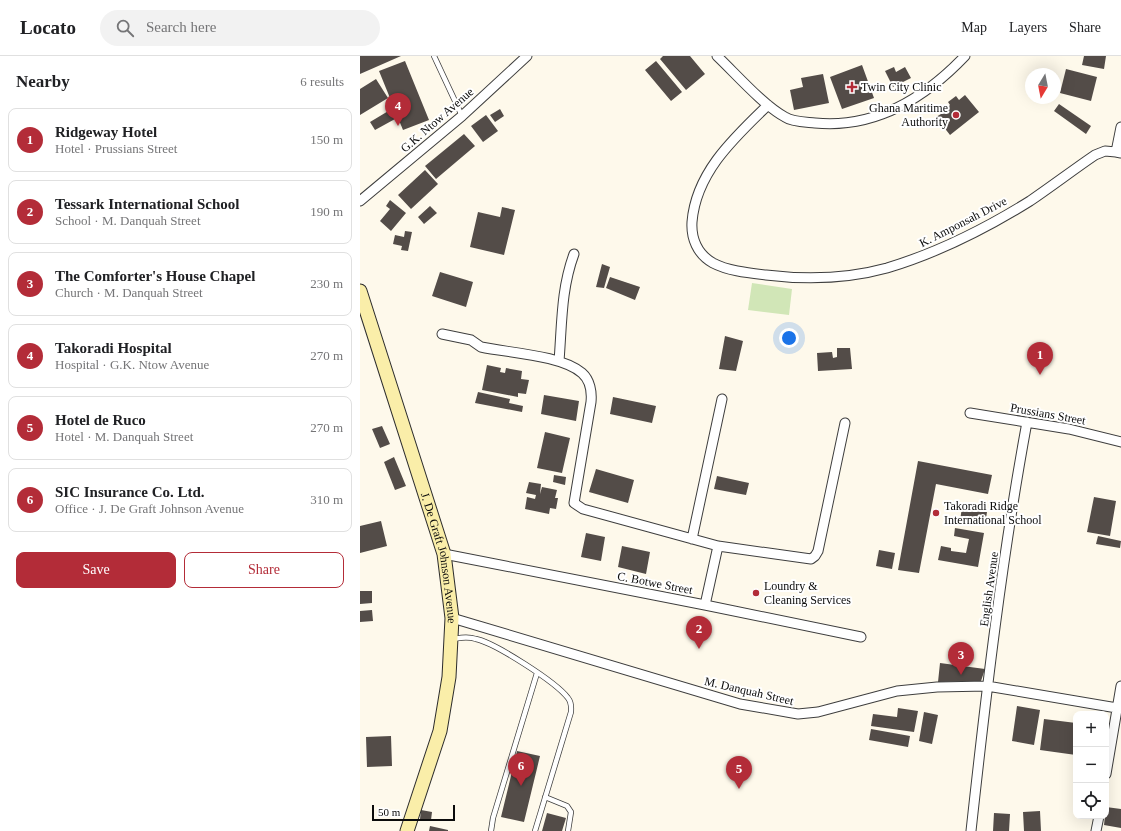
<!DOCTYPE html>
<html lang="en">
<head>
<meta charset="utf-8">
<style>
	body { margin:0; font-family:Georgia,serif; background:#f2f2f2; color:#202124 }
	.controls { position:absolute; right:12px; bottom:12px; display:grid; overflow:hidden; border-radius:8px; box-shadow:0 4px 16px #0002 }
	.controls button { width:36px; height:36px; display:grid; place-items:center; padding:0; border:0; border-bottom:1px solid #e0e0e0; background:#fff; color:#202124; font:20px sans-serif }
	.compass { position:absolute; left:665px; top:12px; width:36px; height:36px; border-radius:50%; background:#fff; box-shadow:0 4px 16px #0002; rotate:190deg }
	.scale { position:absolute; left:12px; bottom:10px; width:83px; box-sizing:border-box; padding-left:4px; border:2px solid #0b0b0b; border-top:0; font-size:11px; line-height:14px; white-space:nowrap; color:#0b0b0b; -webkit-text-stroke:3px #fff; paint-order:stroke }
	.you { position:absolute; left:429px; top:282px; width:14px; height:14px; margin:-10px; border:3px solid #fff; border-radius:50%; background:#1a73e8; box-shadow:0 0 0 6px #1a73e833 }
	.badge { display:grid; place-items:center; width:26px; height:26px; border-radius:50%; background:#b32c38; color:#fff; font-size:13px; font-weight:700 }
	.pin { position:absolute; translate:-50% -33px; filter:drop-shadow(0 1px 2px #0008) }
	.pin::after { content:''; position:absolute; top:21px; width:14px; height:12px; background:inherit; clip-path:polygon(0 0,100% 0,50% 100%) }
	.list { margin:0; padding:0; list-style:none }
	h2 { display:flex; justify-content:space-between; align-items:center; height:52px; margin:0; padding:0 16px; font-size:17px }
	h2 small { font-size:13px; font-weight:400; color:#757577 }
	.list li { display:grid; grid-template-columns:26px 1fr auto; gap:12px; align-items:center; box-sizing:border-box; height:64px; margin:0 8px 8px; padding:0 8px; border:1px solid #e0e0e0; border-radius:8px }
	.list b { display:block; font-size:15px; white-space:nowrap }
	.list p { margin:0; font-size:13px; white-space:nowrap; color:#757577 }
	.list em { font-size:13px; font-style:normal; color:#757577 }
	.actions { display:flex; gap:8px; padding:12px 16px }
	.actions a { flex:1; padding:9px 0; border:1px solid #b32c38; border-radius:8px; text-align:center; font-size:14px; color:#b32c38 }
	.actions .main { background:#b32c38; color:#fff }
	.icon { flex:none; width:22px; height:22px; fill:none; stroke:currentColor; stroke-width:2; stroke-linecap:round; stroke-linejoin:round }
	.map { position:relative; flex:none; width:761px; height:775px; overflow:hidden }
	header { display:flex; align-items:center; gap:24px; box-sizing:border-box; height:56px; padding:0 20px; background:#fff; border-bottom:1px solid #e0e0e0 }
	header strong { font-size:19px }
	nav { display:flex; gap:22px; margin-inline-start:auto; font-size:14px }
	.search { width:280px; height:36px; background:#f2f2f2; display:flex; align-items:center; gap:10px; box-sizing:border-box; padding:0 14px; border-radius:22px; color:#757577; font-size:15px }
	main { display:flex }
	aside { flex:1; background:#fff }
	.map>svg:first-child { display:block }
	.green { fill:#d1e6b7 }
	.building { fill:#534c48 }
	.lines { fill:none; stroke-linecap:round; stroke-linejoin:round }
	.lane-casing { stroke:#3e3e3e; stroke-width:6 }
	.street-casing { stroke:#3e3e3e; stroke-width:11 }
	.secondary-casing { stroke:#2d2d2d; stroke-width:15 }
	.lane { stroke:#fff; stroke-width:4.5 }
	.street { stroke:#fff; stroke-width:9 }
	.secondary { stroke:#faeea9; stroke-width:13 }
	.poi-dot { fill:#b32c38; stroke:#fff; stroke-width:1.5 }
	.labels { text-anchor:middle; stroke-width:4; stroke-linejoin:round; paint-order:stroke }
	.poi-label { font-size:12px; fill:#0b0b0b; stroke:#fff; text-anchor:start }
	.street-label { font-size:12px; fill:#0b0b0b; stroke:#fff }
</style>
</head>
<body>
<header>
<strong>Locato</strong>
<div class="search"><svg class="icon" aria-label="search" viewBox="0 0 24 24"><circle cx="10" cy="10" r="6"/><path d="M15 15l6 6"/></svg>Search here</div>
<nav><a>Map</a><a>Layers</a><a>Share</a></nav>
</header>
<main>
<aside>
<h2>Nearby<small>6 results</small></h2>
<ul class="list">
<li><span class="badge">1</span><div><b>Ridgeway Hotel</b><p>Hotel · Prussians Street</p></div><em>150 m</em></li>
<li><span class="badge">2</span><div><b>Tessark International School</b><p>School · M. Danquah Street</p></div><em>190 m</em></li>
<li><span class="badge">3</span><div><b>The Comforter's House Chapel</b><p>Church · M. Danquah Street</p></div><em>230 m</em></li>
<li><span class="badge">4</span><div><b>Takoradi Hospital</b><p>Hospital · G.K. Ntow Avenue</p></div><em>270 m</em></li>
<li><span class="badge">5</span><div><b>Hotel de Ruco</b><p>Hotel · M. Danquah Street</p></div><em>270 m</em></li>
<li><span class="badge">6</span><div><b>SIC Insurance Co. Ltd.</b><p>Office · J. De Graft Johnson Avenue</p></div><em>310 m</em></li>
</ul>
<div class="actions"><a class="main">Save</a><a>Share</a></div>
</aside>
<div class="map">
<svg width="761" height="775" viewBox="0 0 761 775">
	<rect width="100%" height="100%" fill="#fef9eb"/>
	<path class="green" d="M392,227l40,6 -3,26 -41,-5z"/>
	<path class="building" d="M0,0h41l-41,18z
		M303,0h27l15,18 -19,16 -26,-31z
		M724,0h22l-2,13 -22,-4z
		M45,5l24,59 -26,10 -24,-59z
		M296,5l26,31 -11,9 -26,-31z
		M502,9l12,33 -32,11 -12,-32z
		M534,11l2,5 9,-5 6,11 -18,9 -8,-16z
		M706,13l31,8 -6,24 -31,-8z
		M463,18l6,29 -35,7 -4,-20 13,-3 -2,-9z
		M16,23l12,19 -28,17v-26z
		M605,39l14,17 -29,23 -14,-18 5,-3 -3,-4 6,-5 3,3 3,-3 -2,-3 8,-6 3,4z
		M699,48l32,22 -5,8 -32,-23z
		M140,53l4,7 -9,6 -5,-7z
		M30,54l5,9 -20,11 -5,-8z
		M126,59l12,16 -15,11 -12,-16z
		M104,78l11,12 -39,33 -11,-13z
		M65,114l13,14 -27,25 -13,-14z
		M30,144l16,13 -15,18 -11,-10 10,-12 -4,-3z
		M70,150l7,7 -13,11 -6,-7z
		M142,151l13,3 -11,45 -34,-8 8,-35 22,5z
		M45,175l7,1 -4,19 -7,-1 1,-4 -9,-2 2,-9 9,2z
		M242,208l8,3 -6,21 -8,-1z
		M80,216l33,10 -7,25 -34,-11z
		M250,221l30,10 -5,13 -29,-12z
		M365,280l18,5 -7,30 -17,-2z
		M477,292h13l2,21 -34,2 -1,-18 15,-1 1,6 4,-1z
		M127,309l14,3 -1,4 5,1 1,-5 16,3 -1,8 8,1 -3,14 -8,-1v4l-36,-7z
		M118,336l32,7 -1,4 14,3 -1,6 -47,-9z
		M184,339l35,6 -3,20 -35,-7z
		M253,341l43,9 -4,17 -42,-9z
		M22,370l8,18 -10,4 -8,-19z
		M185,376l25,6 -8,35 -25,-5z
		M34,401l12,29 -11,4 -11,-28z
		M558,405l74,14 -4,19 -52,-10 -17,89 -21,-3z
		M236,413l38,11 -6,23 -39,-11z
		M194,419l12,2 -1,8 -12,-3z
		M357,420l32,7 -3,12 -32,-6z
		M169,426l12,2 -1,10 2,-7 15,3 -2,8h3l-2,11 -6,-1 -1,6 -24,-5 2,-12 8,2 1,-4 -10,-2z
		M734,441l22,4 -6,35 -23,-4z
		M602,451l25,5 -2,13 -25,-4z
		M21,465l6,25 -27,7v-27z
		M595,472l29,5 -6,34 -40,-7 3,-14 10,2v3l15,2 3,-14 -15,-3z
		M226,477l19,4 -4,24 -20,-4z
		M738,480l23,5 -1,7 -24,-4z
		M262,490l28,6 -4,22 -28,-7z
		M519,494l16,3 -3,16 -16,-3z
		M0,535h12v12l-12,1z
		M12,554l1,11 -13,1v-11z
		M580,607l45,6 -4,12 -43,1z
		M657,650l23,4 -6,35 -22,-4z
		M538,652l20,3 -4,21 -43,-6 2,-12 24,3z
		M564,656l14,3 -6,29 -13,-3z
		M684,663l32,4v32l-36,-5z
		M511,673l39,7 -2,11 -39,-7z
		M31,680l1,30 -25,1 -1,-30z
		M157,695l23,5 -16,66 -23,-5z
		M746,751l15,2v19l-17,-3z
		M61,754l11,2 -1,8 -11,-1z
		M680,755l1,20h-17l-1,-19z
		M187,757l19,5 -4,13h-20z
		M634,757l16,1 -1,17h-16z
		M70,770l18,4v1h-19z"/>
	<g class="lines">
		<g class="lane-casing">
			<path id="lane" d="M74,0l28,60
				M92,583c8,-1 15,-3 24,0 19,4 80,43 92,59 4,5 3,9 3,14l-36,119
				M185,741l22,9 4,6 -3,19
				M131,775l2,-13 44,-145"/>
		</g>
		<g class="street-casing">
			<path id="street" d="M357,0c18,17 47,50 68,61 7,5 21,5 30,6 60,6 110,-25 150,-67
				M408,49c-33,32 -72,67 -76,117 -1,16 5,32 21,41 15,8 36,10 53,12 41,5 81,4 121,-7 50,-15 98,-39 143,-67 22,-15 43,-31 65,-46l10,-4 11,1
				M761,71l-5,25 5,1
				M0,145l102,-85 65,-60
				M82,278l29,6 10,7c28,6 80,8 101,26 8,7 10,19 9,29l-17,101 9,6 135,37 93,13 4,-3 3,-5 27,-128
				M199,305c3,-37 2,-72 15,-107
				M610,357l99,16 52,13
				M332,483l30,-140
				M84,498l261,51 156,32
				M345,549l13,-59
				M92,562l288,86 58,10 20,-2 79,-21 40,-4 50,-1 130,22
				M746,718l15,-88
				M611,775c15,-137 31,-274 56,-409
				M736,775l3,-15"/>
		</g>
		<g class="secondary-casing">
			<g id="secondary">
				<path id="s1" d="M0,235l84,263 8,64 -3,59 -9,54 -33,100"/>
			</g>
		</g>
		<use href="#lane" class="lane"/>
		<use href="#street" class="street"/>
		<use href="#secondary" class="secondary"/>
	</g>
	<g class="poi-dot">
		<path d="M490 25h4v4h4v4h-4v4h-4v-4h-4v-4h4z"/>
		<circle cx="596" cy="59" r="4"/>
		<circle cx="576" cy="457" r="4"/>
		<circle cx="396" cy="537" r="4"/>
	</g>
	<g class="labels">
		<g class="poi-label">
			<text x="501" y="35">Twin City Clinic</text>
			<text x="588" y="56" text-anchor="end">Ghana Maritime<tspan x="588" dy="14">Authority</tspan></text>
			<text x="584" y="454">Takoradi Ridge<tspan x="584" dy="14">International School</tspan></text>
			<text x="404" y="534">Loundry &amp;<tspan x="404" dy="14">Cleaning Services</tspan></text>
		</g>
		<g class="street-label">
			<text transform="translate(77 64) rotate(-41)" y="4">G.K. Ntow Avenue</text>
			<text transform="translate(603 166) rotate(-27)" y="4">K. Amponsah Drive</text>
			<text transform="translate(688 358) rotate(10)" y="4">Prussians Street</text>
			<text dy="4" stroke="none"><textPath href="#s1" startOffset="279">J. De Graft Johnson Avenue</textPath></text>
			<text transform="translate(295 527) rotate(11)" y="4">C. Botwe Street</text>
			<text transform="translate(629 533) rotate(-82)" y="4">English Avenue</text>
			<text transform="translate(389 635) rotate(13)" y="4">M. Danquah Street</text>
		</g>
	</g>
</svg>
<div class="controls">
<button>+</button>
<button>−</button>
<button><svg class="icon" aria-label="locate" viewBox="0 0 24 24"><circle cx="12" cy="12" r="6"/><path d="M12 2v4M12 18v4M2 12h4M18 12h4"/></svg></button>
</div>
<svg class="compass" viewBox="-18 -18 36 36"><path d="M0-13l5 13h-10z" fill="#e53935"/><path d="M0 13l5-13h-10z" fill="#757577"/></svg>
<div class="scale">50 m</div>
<div class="you"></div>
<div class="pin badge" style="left:680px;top:319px">1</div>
<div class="pin badge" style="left:339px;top:593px">2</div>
<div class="pin badge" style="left:601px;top:619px">3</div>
<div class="pin badge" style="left:38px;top:70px">4</div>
<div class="pin badge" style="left:379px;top:733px">5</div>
<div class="pin badge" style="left:161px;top:730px">6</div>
</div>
</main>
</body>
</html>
